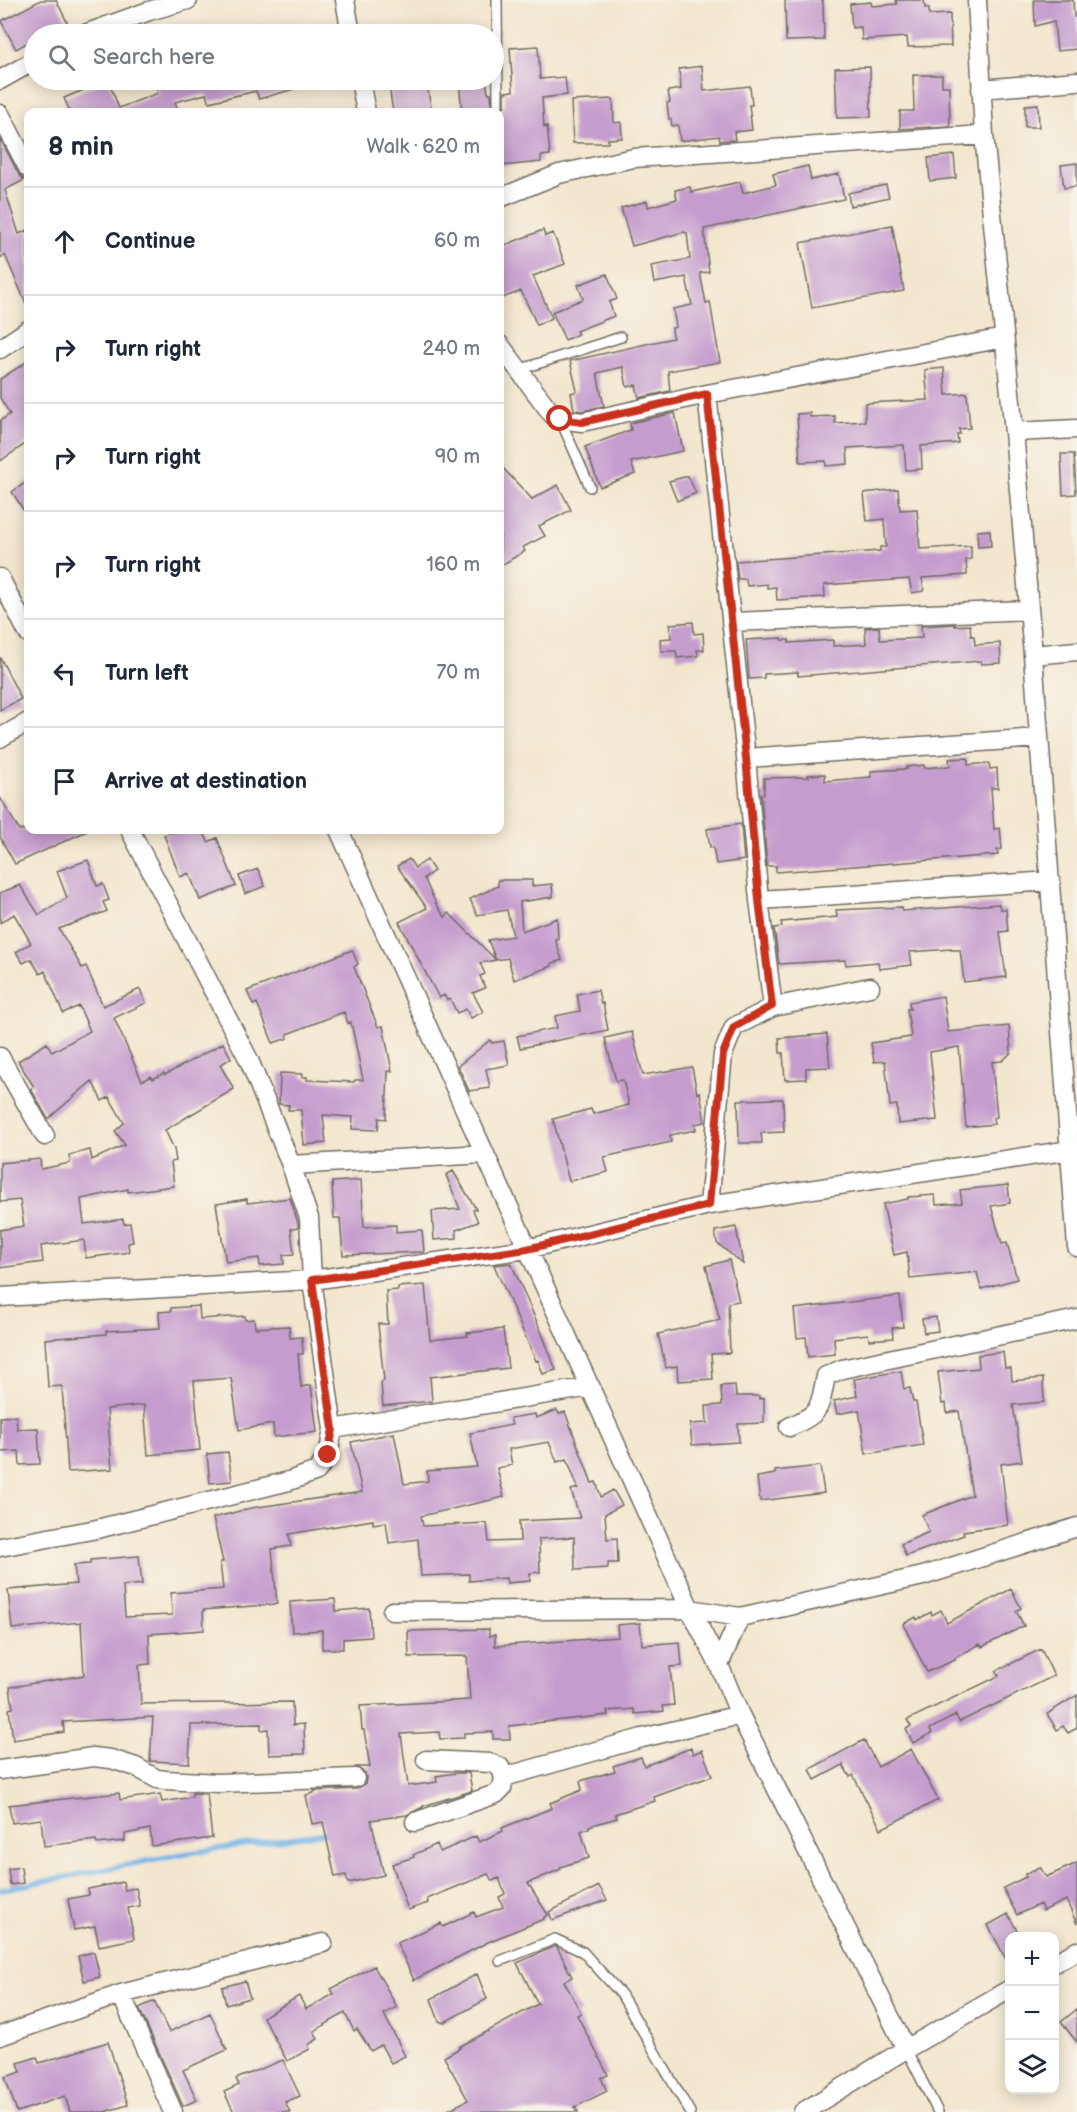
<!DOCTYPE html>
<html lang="en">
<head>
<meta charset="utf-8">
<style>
	body { margin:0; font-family:"Balsamiq Sans",sans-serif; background:#f6f6f7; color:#1f2937 }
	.controls { position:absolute; right:18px; bottom:18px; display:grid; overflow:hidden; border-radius:12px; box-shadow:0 3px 15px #0003 }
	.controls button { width:54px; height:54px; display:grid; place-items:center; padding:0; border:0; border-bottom:2px solid #e0e1e3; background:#fff; color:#1f2937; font:30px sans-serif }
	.stop { position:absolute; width:18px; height:18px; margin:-14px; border:4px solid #c8321e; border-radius:50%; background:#fff }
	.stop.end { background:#c8321e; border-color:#fff; box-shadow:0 2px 6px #0008 }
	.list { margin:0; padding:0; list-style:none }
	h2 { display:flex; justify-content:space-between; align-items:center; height:78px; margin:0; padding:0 24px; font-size:26px }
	h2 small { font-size:20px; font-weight:400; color:#747a83 }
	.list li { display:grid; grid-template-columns:39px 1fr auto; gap:18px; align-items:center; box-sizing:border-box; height:108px; padding:0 24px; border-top:2px solid #e0e1e3 }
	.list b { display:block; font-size:22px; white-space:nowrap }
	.list em { font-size:20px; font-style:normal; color:#747a83 }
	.icon { flex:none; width:33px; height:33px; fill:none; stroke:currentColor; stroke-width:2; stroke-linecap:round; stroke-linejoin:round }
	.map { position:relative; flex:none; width:1077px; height:2112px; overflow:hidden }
	.search { position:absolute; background:#fff; box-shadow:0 3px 15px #0003; left:24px; top:24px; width:480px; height:66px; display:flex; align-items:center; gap:15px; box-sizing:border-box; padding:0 21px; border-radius:33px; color:#747a83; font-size:22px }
	.panel { position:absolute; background:#fff; box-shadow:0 3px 15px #0003; left:24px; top:108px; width:480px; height:726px; border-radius:12px }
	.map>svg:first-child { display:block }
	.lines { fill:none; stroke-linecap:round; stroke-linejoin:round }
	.stream { stroke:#74b5e8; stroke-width:5 }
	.building { fill:#c59cce; fill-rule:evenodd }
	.lane-casing { stroke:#716c64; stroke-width:12 }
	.street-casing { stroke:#716c64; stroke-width:21 }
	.lane { stroke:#fff; stroke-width:9 }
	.street { stroke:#fff; stroke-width:18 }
	.route { stroke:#c8321e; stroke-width:8 }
</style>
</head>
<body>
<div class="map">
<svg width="1077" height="2112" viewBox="0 0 1077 2112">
	<rect width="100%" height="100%" fill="#f7f3e8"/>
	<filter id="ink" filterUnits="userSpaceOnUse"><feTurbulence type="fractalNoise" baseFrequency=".0167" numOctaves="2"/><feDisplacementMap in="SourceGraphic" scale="12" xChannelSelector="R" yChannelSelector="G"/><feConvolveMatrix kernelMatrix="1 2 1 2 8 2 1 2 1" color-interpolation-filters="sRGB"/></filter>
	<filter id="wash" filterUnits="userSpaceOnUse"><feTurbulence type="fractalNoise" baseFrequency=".008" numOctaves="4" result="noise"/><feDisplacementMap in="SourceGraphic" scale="24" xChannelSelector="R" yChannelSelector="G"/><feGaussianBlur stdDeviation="1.35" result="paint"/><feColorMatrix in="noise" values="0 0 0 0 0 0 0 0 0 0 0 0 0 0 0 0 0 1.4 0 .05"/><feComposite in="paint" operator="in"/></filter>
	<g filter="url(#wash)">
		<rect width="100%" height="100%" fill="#f3e6ce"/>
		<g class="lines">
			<path class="stream" d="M0,1890l182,-36 149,-22"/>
		</g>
		<g id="blocks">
			<path class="building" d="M41,0h15l11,22 -23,12h-10v5l-18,10 -15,-28z
				M785,0h38l1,40 -38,1z
				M896,0h28l1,8h4v7l21,-1 1,32 -43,1 -1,-10 -45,3 -1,-13 -9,1 -2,-24 21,-2 1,4 25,-2z
				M1034,0h39l1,17h3v32l-20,2 -3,-30 -19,5z
				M538,46l2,33 25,-2 2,18 -25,3 2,29 3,-1 3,29 -9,1v6l-41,4v-54h-38l-3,-32h27l2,13h3l1,14 3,3h6l4,-5v-13l8,-1 -3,-43z
				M702,66l2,25 46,-5 2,19h-3l3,25 -18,2 1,8 -15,1 -1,-5 -39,5 -2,-16 -6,1 -1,-7h-2l-2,-16 3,-1 -2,-11 13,-2 -2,-20z
				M870,67l1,50 -34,1 -2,-50z
				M913,75h29v11h7l1,40 -50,3v-18h14z
				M108,80l11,28 39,-15 -3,-8 15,-5h145v3l-56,16 -3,-8 -47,11 -3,-8 -31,8 4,10h-109l-6,-14z
				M388,80h38l6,32h-39z
				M613,99l1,24 7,-1 1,16 -14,1v4h-35l-2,-42z
				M1038,104l1,23h-14v-22z
				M0,138l18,35 6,7 -19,10 14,44 9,-4v78l-23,-53 -5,3z
				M954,155l2,23 -26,3 -2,-23z
				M1077,163v23l-13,2 -3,-23z
				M808,166l3,14 28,-6 5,25 -140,30 5,43 -9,1 6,30 4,-1 10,60 -52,9 2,20 -31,7 -3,-13 -9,2 -4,-20 -26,6 7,33 -22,5 -8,-1 -3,-17 6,-2 -7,-30 103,-23 -1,-10 4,-1 -3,-18 19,-4 -6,-28 -32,6 -3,-17 39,-7 -3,-26 -3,-1 -52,14 -11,-38 26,-7 1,6 29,-8 -2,-9 15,-3 1,5 49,-10 3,11 33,-8 -3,-11z
				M886,185l3,12 -39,9 -2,-13z
				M892,225l12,66 -92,17 -12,-65z
				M543,230l2,6 8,-3 12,31 -32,12 19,42 -15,7 -16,-34 -21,8v-52z
				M607,274l10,25 -8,3 5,14 -38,15 2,3 -13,6 -13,-28 31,-13 -5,-14z
				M28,361v81l-28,19v-40l10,-7 -10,-16v-19z
				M944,368l2,27 21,-2 3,35 -11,1 1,5h-3l1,9 -37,3 1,23 -16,1 -2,-25 -57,3 1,16 -22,2v-5l-26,1 -3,-48 13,-1v4l25,-1v7l30,-2v-18l63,-3 -3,-30z
				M675,413l8,38 -52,11 4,12 -35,13 -15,-40 46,-17 -1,-7z
				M1061,454h13l2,40 -13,1z
				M500,465l32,34 26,-14 13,25 -32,16 6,10 -22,11 2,4 -25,15z
				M688,476l8,17 -19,8 -8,-20z
				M28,481v36l-16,-25z
				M898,489l2,21 17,-1 3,40 51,-3v13l-5,1 1,15 -45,3 2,13 -12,2 -3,-14 -85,6 1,12 -48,3 -1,-13 -9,1v-4l-20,2 -1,-7h-8l-2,-18 144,-10v-4h6l-2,-28 -17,2 -3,-28z
				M990,530l1,16 -13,1 -1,-16z
				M693,622l1,12 9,-1 1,17h-7l1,6 -21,2 -1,-7h-15l-1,-12 11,-1 -1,-14z
				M955,624v2l15,-1 1,11h3l1,9 25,-2 1,20 -20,1v-3l-183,15v-4l-34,2v4l-15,1 -3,-39 36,-2v2h7v3l44,-3v6l33,-2 -1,-16 14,-1 1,13 42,-2 -1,-12z
				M0,657l21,42 -21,11z
				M968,758v7l21,-2 1,6 7,-1 1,20h-7l3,41 6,-1 2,21 -5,1 1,5 -222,17v-6h-9l-6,-72h3v-16l45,-1 -1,-2 17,-1v7l46,-4v-6l36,-2 -1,-2 18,-2v3l26,-2 -1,-7z
				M0,797l19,33h70l-74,34 -15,-27z
				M741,824l3,36 -28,4 -3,-17h-3l-3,-18z
				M180,830h23l5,12 9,-4 19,48 -36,14 -11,-27 -9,4 -16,-42z
				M409,859l6,9 12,-8 7,11 -10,7 12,26 9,13 4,-4 47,47 -16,3 5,11 -5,2 5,12 -12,5 10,19 -12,6 -5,-9 -9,4 -7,-14 -3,1 -3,-5 -5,3 -40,-76 28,-14 -30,-42z
				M88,860l9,26 6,-2 6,16 -6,2 4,9 -48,18 23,39 4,-2 17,40 37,-17 6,14 -32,15 28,63 9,-5 2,3 11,-6 1,2 58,-32 8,15 -11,7 14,24 -69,41 9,19 2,12 -5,1 3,24 -46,6v-3l-47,10 3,25 39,-5 1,5 6,-1 3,19 -5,1 1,9 -43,6 -2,-18 -43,6 2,16 -43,6v-38l24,-4 -4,-26 -20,2v-39l40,-4 1,10 29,-6 -1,-8 21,-5 2,10 33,-15 -10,-14 9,-8 -15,-26 -7,4 -10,-20 -44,38 -17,-30 3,-2 -16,-26 29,-18 5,9 38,-21 -11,-25 -16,7 -18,-42 -5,3 -9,-15 -8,4 -7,-11 15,-9 -17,-29 -14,9v-30l20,-8 19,30 28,-17 -10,-27z
				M258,869l7,17 -20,8 -6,-18z
				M498,880h34v6l20,-2 1,13 -33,5 2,29 35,-13 1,21h-3l7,21 -11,4 1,2 -38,14 -6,-22 -12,2 -8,-20 25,-4 -6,-26 -30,5 -7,-16 28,-13z
				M999,904l1,5h6l2,22 -8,1 6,45 -42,5 -4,-32h-9v-1l-41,3 2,13 -33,4 -1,-7 -32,3 -1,-5 -66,4 -5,-36 8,-1 -1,-5 56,-5 -1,-7 66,-3v4z
				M352,950l6,14 -4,3 24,60 5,-1 9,45h-4l-2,48 -7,-1 -1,12 -26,-1 1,-12 -30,-2 3,28 -22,2 -3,-35h-13l1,-5 -10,-1 1,-31 23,1 -1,3h5v3l47,2 1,-2h8l-12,-58 -3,1 -4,-11 -57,22 1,4 -15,5 -16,-40 -4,2 -6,-14z
				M598,990l3,14 2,-1 5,27 -88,18 -3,-12 40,-8 -2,-12 25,-5 -3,-17z
				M943,996l5,36 61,-6 2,27 -9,8 -10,1 5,55 -4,1 1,6 -28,3 -7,-80 -29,5 7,68 -39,4 -1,-19 -7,1 -5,-45 -11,1 -3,-19 40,-6 -4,-28h3l-1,-7z
				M632,1032l11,43 49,-8 5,26 3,-1 5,30 -10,2 1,6 -26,5 1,7 -67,15 4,15 -39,9 -16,-62 38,-10 2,5 36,-9 -6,-25 -7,1 -11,-43z
				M827,1034l3,33 -24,1v11l-21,1 -2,-27h-3l-1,-15z
				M490,1040l2,3 12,-2 5,24 -23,4 4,19 -21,3 -11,-25z
				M783,1099l1,33 -23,1 1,10h-23l-1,-43z
				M453,1171l23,38 -3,1 5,12 -22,8 1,8 -23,2 -2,-29 28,-2 -14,-34z
				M361,1180l3,47 32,-2v7l26,-2 2,22 -81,3 -3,-37h-6l-2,-36z
				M1008,1185l2,18 -19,3 11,38 5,-1 10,36 -36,10 -4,-17 -67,7 -3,-27 -13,3 -11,-51 25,-5v-2l27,-2 1,10 26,-2 -2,-13z
				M290,1198l8,25v5l-7,1 3,25 -11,1 1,9 -24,2 -1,-8 -33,4 -10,-58 31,-5v4z
				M736,1227l7,37 -26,-21 -2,-12z
				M729,1260l10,41 -11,2 2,50 -19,1 2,25 -35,2 -1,-15 -11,2 -8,-34 62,-14 -14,-54z
				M511,1263l32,73 13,34 -13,4 -5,-14 -2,1 -42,-96z
				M425,1285l5,55 38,-4 -1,-3 36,-4 5,39 -78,9 2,24 -49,5 -2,-24 3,-1 -6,-57h10l-2,-33 12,-1v-3z
				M900,1296l3,31 -11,1 1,10 -24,2 -1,-6 -34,4 1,16 -27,3 -2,-20 -9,1 -3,-29z
				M199,1306l1,13 45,-3v4l9,-1 1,9 34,-2 1,12 12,-1 1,17h-5l3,33 10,-2 6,47 -43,5 -1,-13 -34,6 -8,-52 -37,3 6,69 -52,5 -4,-50 -37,4 5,60 -44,3 -6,-86 -14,1 -3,-48 61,-5v-3l54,-3 -1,-16 12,-1v-3z
				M936,1317l2,14 -14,2 -2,-14z
				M1003,1352l2,16h6l1,13 31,-3 1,24 -31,3 9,56 -21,3 7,61 -45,6 1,4 -58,21 -5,-12 28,-12 -7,-17 50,-20 -13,-84 -12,2 -1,-10 -4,1 -4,-32 41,-4 -1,-13z
				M901,1371l3,18 6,-1 3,14h3l7,43 -57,9 -7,-44 -22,4 -3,-13 23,-5 -3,-17z
				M735,1385l1,11h23v3l5,-1v25l-26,1 1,18 -47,3 -2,-21 17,-1 -1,-17 16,-1 -1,-19z
				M557,1410l2,4 6,-2 27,71 4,-1 5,15 12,-7 9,15 -17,9 2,25 10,-1 1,25h-10v5l-33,2 -1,-33 -35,2 1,33 -10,1v8l-23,2 -1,-5 -37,3v-7l-48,2 -3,-37 -29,4 -3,-21 -13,2v-4l-84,14 2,12 -19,3 5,55 -74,6 1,20 -55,4 1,30 -11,1 2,39 151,-2 1,23 11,-1 1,30 -36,1 -1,-26 -7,1v-6l-70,1 -2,38 -39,-2 3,-44 -90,5 1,10 -51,8 -4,-31 4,-1 -3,-21 74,-12 -3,-53 -69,7 -4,-39 68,-6 -2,-19 16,-1v-4l49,-4 3,28 -19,2 2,31 47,-2 -1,-22 52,-4 -3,-27h3l-10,-44 38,-10 111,-16 -11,-50 43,-9 10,51 24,-3 -1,-10 50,-4 -7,-34 42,-8 -2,-7 25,-4 1,4zM549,1442l8,20 10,-3 11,29 -7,2 9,28 -61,3 1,20 -31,1 -2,-19 -64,3 -2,-10 83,-19 -7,-29 15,-3 -3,-16z
				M16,1416l1,13 21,-1 2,36 -20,1 -1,-14 -19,1v-35z
				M228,1452l4,29 -22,2 -3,-29z
				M820,1466l4,27 -64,8 -3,-24 18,-3v-3z
				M1011,1589l10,19 -5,3 8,15 -42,21 -2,-3 -25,14v2l-28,12 -24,-48 13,-7 1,3 14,-8 1,3 9,-5 6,13z
				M335,1599l1,12 33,-3 2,29 -28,2v10h-21v-19l-30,2 -2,-30z
				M640,1623l2,22 38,-3 2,24 -12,1 4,38 -11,1 1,5 -29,3 -1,-5 -27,2 1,4 -99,11 1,13h-17v-7l-29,1v5l-24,1 -1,-7 -38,2 7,52 29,-4 -1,-6 20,-3h13l3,18 -49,15v1l-16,8 -36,5 13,55 -36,8 -2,-8 -11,2 -12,-55 -11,2 -6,-29 8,-2v-2l42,-2 9,-5 1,-6 -1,-5 -9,-6h14l-6,-37h-2l-2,-24 110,-6 -3,-44 -58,1 -1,-26 81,-2v7l6,-1v11l123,-9 -1,-12z
				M1041,1649l13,27 -95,46 -3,-7 -26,14 2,4 -19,10 -7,-14 5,-3 -4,-6 92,-44 -3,-5z
				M1077,1695v33l-9,5 -5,-7 -6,4 -10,-16z
				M864,1740l14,27 33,-18 27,51 -57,29 -28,-54 -3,2 -7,-12 -28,15 -5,-11z
				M691,1748l2,6 9,-4 10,26 -58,21 1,4 -40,13 2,4 -28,8v2l-8,3 8,27 -29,9 1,2 -33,14 20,32 -4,2v2l-56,23 -74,38 -17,-37 44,-20 2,4 31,-15 2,5 27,-10 -4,-10 6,-3 -6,-16 -7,3 -4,-7 -61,25 1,4 -20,7 -16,-46 22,-7 -1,-2 24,-11 3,8 36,-16 3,6 24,-11 -1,-3 50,-20 -2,-5 32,-13 -2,-9 35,-10 -2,-5 28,-9 3,9z
				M119,1793l1,7 40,-6 2,8 30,-5v-4l15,1 5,44 -60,8 -2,-17 -25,5v7l-28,3 -1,-4 -52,6 -3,-27 -29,4 -3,-18z
				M1077,1863v61l-11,-24 -23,11 -3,-7 -23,11 -14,-27 23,-11 -1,-3 15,-7 6,10z
				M21,1867l2,16 -13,2 -2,-16z
				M123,1882l2,8 11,-2 4,18 -12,2 6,31 -35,7 -4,-20 -21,4 -6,-31 21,-4 -1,-6z
				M599,1886l8,14 -55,20 -3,-8z
				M1008,1914l12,22h-10v31l-22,-42z
				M555,1946l2,1 15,30 -8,4 17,32 -4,2 31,60 -7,3 6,13 -32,16 3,5h-134l24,-12 -24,-43 16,-9 -1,-1 79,-43 -21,-41z
				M94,1952l6,25 -16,4 -6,-25z
				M374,1966l23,41 -13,7 21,42 -14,7 -10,-18 -10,6 -14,-22 -3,2 -9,-18 -31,18 4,8 -10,6 2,4 -23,12 -24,-44 36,-21 7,13 28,-15 -3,-5z
				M477,1974l10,25 -44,24 -4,-2 -8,-22z
				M245,1981l5,17 -24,7 -4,-18z
				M154,2001l15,31 41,-19 17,37 -44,20 14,30 -14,6 -44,-98z
				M1077,2009v33l-16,-20z
				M108,2042l20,63 -24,7h-34l-5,-16 -48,16 -12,-35 16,-5 -3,-9 19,-6 2,6z
				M283,2060l17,36 -15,6 5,10h-56l-10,-20 15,-7 -3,-6z"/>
		</g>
	</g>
	<g filter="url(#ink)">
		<use href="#blocks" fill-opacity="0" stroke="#716c64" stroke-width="1.5"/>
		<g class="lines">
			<g class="lane-casing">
				<path id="lane" d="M497,0l1,104
					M518,370l103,-33
					M560,419l30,68
					M500,1961l55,-22 28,13 38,42 69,118
					M906,2049l32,63"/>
			</g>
			<g class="street-casing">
				<path id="street" d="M345,0l6,34
					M977,0l7,135 30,297 19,223 44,592
					M85,34l64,-23 39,-11
					M0,80l34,-19
					M360,80l6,32
					M981,89l96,-8
					M0,114l28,54
					M500,198l59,-24 75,-16 350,-23
					M500,345l52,69 8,5 22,3 125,-28 297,-56
					M0,349l28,-19
					M707,394l39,364 13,142 14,107
					M1014,432l63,-3
					M0,578l28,55
					M731,622l297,-12
					M1033,655l44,-4
					M0,738l28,-16
					M746,758l293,-20
					M339,830l351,779 29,56 21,50 166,334
					M759,900l292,-19
					M0,1057l45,79
					M291,1165l193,-11
					M709,1205l14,-151 11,-27 39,-20 97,-20
					M0,1297l312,-17 215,-31 182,-44 368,-56
					M789,1427c33,-14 30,-18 37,-51l16,-7 235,-50
					M333,1429l258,-42
					M0,1547l97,-18 192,-48 28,-10 11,-15 5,-27 -21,-149 -3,-62 -18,-53 -42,-105 -119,-230
					M392,1611l298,-2 50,8 183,-41 154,-49
					M719,1665l21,-48
					M0,1770l93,-13 18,2 25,8 21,12 9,1 52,3 137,-5
					M504,1777l138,-39 98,-23
					M415,1822l81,-28 6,-6 2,-11 -4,-10 -9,-4 -65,-3
					M1054,1963l23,-12
					M121,1994l52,118
					M0,2036l121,-42 202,-51
					M803,2112l103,-63 104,-60"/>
			</g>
			<use href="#lane" class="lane"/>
			<use href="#street" class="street"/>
		</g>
	</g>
	<g class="lines" filter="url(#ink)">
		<path class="route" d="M328,1455l5,-26 -21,-149 215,-31 182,-44 14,-151 11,-27 38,-21 -13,-106 -13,-142 -39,-364 -125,28 -22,-3"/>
	</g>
</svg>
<div class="controls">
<button>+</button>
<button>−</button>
<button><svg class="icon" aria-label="layers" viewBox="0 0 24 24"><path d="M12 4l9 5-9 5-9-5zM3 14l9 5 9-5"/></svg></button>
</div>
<div class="stop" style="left:560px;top:419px"></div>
<div class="stop end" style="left:328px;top:1455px"></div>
<div class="search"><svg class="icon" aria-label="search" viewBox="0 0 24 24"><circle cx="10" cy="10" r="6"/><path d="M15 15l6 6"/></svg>Search here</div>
<section class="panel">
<h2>8 min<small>Walk · 620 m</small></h2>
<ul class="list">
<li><svg class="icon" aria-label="ahead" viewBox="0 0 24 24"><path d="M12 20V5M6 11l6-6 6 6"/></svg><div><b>Continue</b></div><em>60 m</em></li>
<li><svg class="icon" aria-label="right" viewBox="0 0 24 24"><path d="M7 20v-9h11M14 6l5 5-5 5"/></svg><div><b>Turn right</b></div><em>240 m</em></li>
<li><svg class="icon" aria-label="right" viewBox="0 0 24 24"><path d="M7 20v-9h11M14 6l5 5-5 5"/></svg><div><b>Turn right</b></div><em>90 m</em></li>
<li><svg class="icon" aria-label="right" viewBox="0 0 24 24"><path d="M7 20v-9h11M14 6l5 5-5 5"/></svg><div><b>Turn right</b></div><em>160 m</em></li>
<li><svg class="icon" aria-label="left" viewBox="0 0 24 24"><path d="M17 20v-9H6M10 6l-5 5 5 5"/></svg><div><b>Turn left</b></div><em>70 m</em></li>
<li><svg class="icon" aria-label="arrive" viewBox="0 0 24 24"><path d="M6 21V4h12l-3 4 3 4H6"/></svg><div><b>Arrive at destination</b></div></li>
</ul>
</section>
</div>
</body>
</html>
